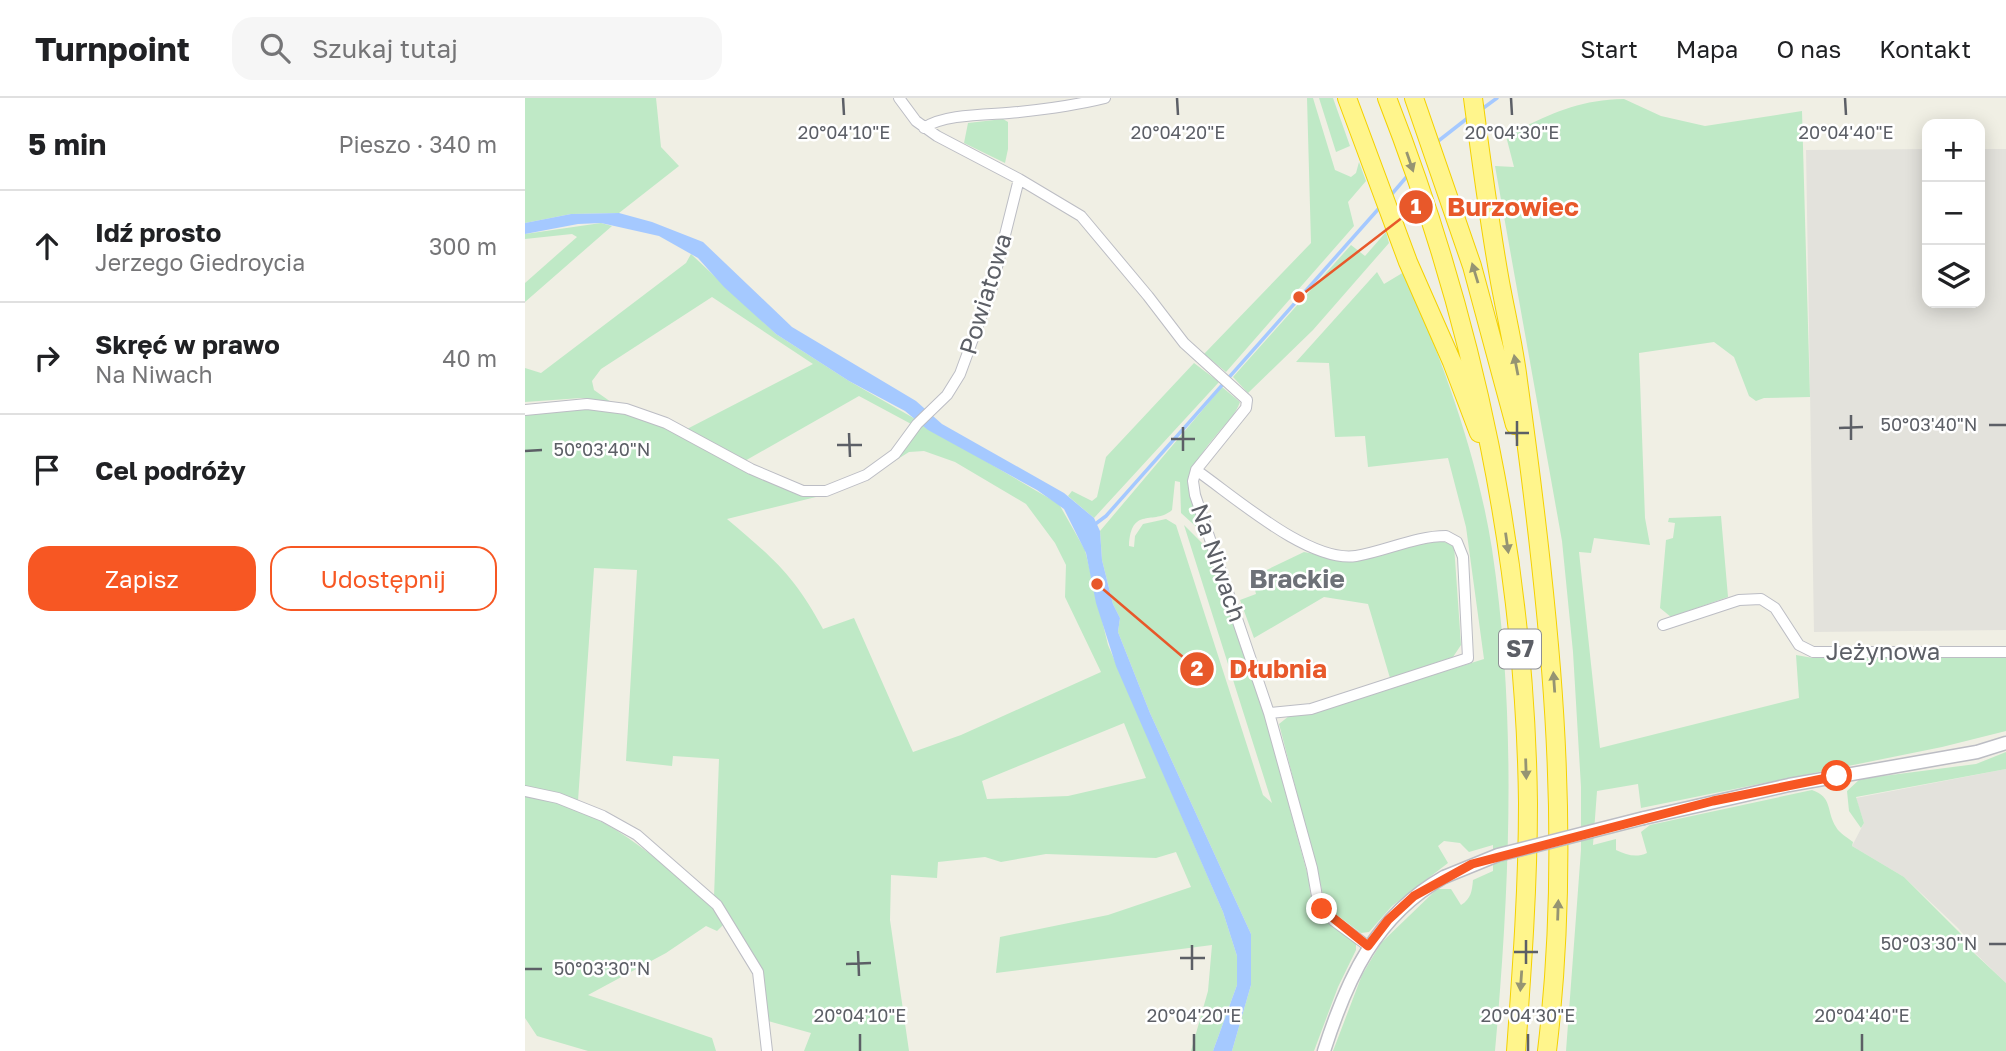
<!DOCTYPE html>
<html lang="pl">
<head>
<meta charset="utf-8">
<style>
	body { margin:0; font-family:"Golos Text",sans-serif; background:#f6f6f6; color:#202124 }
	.controls { position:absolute; right:21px; top:21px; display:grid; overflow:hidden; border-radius:14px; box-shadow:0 4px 18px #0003 }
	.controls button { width:63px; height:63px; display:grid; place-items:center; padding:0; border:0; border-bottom:2px solid #e0e0e0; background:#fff; color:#202124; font:35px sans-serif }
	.stop { position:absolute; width:21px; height:21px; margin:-16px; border:5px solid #f75723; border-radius:50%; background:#fff }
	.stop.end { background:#f75723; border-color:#fff; box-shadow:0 2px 7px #0008 }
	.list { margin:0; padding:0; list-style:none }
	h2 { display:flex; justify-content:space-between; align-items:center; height:91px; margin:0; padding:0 28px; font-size:30px }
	h2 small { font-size:23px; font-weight:400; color:#757577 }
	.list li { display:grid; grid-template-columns:46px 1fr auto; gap:21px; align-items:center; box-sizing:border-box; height:112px; padding:0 28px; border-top:2px solid #e0e0e0 }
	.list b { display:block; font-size:26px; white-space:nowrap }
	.list p { margin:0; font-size:23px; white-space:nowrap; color:#757577 }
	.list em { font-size:23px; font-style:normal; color:#757577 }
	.actions { display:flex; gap:14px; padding:21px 28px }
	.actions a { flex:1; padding:16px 0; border:2px solid #f75723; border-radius:21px; text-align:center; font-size:24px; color:#f75723 }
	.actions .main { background:#f75723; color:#fff }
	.icon { flex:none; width:38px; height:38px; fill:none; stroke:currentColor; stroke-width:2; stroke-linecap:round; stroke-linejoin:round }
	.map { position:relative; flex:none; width:1481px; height:953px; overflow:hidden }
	header { display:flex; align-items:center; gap:42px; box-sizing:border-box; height:98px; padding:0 35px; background:#fff; border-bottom:2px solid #e0e0e0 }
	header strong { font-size:33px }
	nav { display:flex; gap:38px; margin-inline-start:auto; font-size:24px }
	.search { width:490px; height:63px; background:#f6f6f6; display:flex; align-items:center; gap:18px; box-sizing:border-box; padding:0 24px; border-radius:21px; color:#757577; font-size:26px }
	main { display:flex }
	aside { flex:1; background:#fff }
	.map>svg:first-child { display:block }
	.industrial { fill:#e3e2dc }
	.green { fill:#bfe9c6; fill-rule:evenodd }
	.water { fill:#a5c9ff }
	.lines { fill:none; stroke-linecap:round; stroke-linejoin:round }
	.stream { stroke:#a5c9ff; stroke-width:3.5 }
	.minor-casing { stroke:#bcbdc4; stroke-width:12 }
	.tertiary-casing { stroke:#bcbdc4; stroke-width:15 }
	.motorway-casing { stroke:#f4d100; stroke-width:20 }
	.minor { stroke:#fff; stroke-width:10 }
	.tertiary { stroke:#fff; stroke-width:12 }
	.motorway { stroke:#fff58c; stroke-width:18 }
	.tertiary-bridge-casing { stroke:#bcbdc4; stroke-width:15; stroke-linecap:butt }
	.tertiary-bridge { stroke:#fff; stroke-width:12 }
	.oneway { fill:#959473 }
	.route { stroke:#f75723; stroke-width:9 }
	.ticks { fill:none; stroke:#5c5f66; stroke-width:2.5 }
	.labels { text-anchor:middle; stroke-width:5; stroke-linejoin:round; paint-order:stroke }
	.shield { fill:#fff; stroke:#8d8f94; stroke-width:2 }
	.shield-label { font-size:23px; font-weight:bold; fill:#5c5f66 }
	.street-label { font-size:24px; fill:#5c5f66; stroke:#fff }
	.neighbourhood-label { font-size:26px; font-weight:bold; fill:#6d7178; stroke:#fff }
	.ticks-label { font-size:18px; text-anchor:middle; fill:#5c5f66; stroke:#fff; stroke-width:5; stroke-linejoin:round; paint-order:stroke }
	.leader { fill:none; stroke:#e8582a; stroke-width:2.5 }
	.callout-dot { fill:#e8582a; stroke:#fff; stroke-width:2.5 }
	.mark-label { font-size:21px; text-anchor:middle; font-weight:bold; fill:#fff }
	.callout-label { font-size:26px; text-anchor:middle; font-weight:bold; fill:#e8582a; stroke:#fff; stroke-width:5; stroke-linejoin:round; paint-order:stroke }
</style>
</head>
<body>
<header>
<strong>Turnpoint</strong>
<div class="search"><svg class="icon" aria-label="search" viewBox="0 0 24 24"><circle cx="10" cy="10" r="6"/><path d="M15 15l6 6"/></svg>Szukaj tutaj</div>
<nav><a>Start</a><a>Mapa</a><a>O nas</a><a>Kontakt</a></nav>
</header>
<main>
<aside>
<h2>5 min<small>Pieszo · 340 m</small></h2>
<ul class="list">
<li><svg class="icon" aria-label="ahead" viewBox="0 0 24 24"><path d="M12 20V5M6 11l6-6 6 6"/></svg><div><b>Idź prosto</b><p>Jerzego Giedroycia</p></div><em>300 m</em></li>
<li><svg class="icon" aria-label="right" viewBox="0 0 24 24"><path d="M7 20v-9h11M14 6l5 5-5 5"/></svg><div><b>Skręć w prawo</b><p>Na Niwach</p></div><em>40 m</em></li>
<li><svg class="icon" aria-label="arrive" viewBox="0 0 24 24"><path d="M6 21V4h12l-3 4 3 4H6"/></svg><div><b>Cel podróży</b></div></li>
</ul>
<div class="actions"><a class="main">Zapisz</a><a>Udostępnij</a></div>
</aside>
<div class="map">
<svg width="1481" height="953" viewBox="0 0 1481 953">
	<rect width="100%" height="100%" fill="#f0efe4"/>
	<path class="industrial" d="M1402,51v154h53v-154h26v481l-192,2 -8,-482z
		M1481,671v214l-32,-31 2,-3 -18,-21 -54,-51 -52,-31 12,-23 -8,-25z"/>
	<path class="green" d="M0,0h131l5,49 18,19 -60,47 -48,1 -46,9z
		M782,0h6l22,72 16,7 5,-4 3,-11 7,19 -18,21 6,24 -128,146 -22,-18 107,-111z
		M794,0h14l17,48 -14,6z
		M1099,1l37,17 44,10 97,-15 8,286 -46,1 -8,3 -7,-5 -15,-39 -20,-15 -75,11 6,165 5,27 -56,-7 -3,15 -12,-1 21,196 199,-50 -3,-43 17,3 193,-2v75l-64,16 -301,61 -3,-24 -41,7 -4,54 23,-6v11c11,5 20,8 31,3l-6,-21 9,-7 162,-35c21,7 14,21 24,37 3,6 12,11 17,15l-1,4 52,31 72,72 -2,4 32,30v68h-440l15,-201v-63l-8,-135 -11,-111 -67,-375 19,1 -8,-31c42,-21 70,-36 118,-37z
		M478,21l5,3v27l-3,14 -41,-20 4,-20z
		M76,125l11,3 -87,76v-19l52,-46 -5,-3 -47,5v-5z
		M861,134l3,11 -76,87 -65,63 -15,-16 118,-132 14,11z
		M166,156l85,80 73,47 68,39 -4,5 -54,-29 -116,66 -56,-33 126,-65 -101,-67 -111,72 -9,12 2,9 17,12 -30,-4 -56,4v-34l16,5 145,-110z
		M852,174l7,12 20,-12c38,87 73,182 88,277 25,167 18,334 3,502h-162l29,-76 19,-32 56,-54h14l10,16c10,-6 11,-14 12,-25l20,-9v-26l-24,7 -9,-9 -16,-2 -6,5 10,17 -56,43 -23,26 -8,1 -31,-23 -6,-12 -45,-174 10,-8 42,-9 153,-48 -18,-132 -18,-69 -80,9 -3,-31 -30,1 -6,-74 -33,-1z
		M669,265l25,19 -125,136 -26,-22 4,-5 20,10 5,-4 9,-40z
		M697,289l18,15c-4,12 -14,21 -22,31 -35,41 -32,50 -16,99l-21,-19 -1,-31 -5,-1 -3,29c-18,16 -41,-5 -43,36l5,1 1,-11 8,-12 23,-5 10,6 87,270 9,8 -88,-278 23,23 59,172 43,160c2,42 18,40 47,63v7l-18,37 -24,64h-82l19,-66v-51l-101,-221 -32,-81 2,-14 -7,-14 -11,-44 -2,-29z
		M83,311l44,13 168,74 -93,23c46,39 67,56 96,110l31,-11 59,134 48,-17 140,-63 -36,-75 1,-32 -11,-22 -29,-39 -71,-42 -31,-11 -15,1 -32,20 31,-27 14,-21 137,80 26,46 23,95 115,267 14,44v29l-24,66h-22l17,-60 4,-46 -216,28 4,-36 108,-22 83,-28 -15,-35 -20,6 -110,-4 -45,8 -16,-5 -47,5 -1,16 -46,-3 -1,45 19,131h-105l7,-18 -43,-12 -9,-58 -45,-66 5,-138 -46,-3 -1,10 -46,-5 11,-191 -43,-2 -16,233 -53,-14v-375zM599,625l22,55 -78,18 -81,3 -5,-18z
		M1196,418l7,81 -57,20 -11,-9 6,-68 7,-2 2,-15 -7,-1 1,-4z
		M909,441l20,6 7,100 -8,12 -63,21 -22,-74 -44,-7 -70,41 -14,-38 16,-6 -4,-17 52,-25 42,8z
		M1481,654v17l-150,28 8,26 -3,5 -12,-17 -2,-20 13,-12 116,-15z
		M0,698c79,11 131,62 190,113l9,15 -7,7 -11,-5 -40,27 -78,42 124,43 4,13h-128l-51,-15 -12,-18z"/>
	<path class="water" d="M94,115l33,9 51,20 89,85 124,74 26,23 122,69 30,25 6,13 2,29 11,44 7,14 -2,14 32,81 101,221v51l-19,66h-19l24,-66v-29l-14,-44 -107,-246 -20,-63 -10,-50 -22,-44 -27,-19 -109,-60 -23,-19 -56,-30 -73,-47 -52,-47 -26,-29 -39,-22 -58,-13 -23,1 -53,10v-11l46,-9z"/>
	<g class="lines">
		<path class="stream" d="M957,11l15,-11
			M912,44l32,-25
			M866,97l18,-21
			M569,427l12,-9 275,-310"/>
		<g class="minor-casing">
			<path id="minor" d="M374,0l17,23 21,15 82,43 62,37 67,80 36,47 63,57 -1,8 -50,62 -3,11 2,14 74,218 43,155 6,34 16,19 34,25
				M399,30c20,-15 70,-13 95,-16 29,-3 58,-7 86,-14
				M0,312l62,-6 39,5 40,14 85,46 52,22h23l40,-16 29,-21 22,-30 30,-29 13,-21 32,-87 27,-108
				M671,372c39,27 113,93 160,86 30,-5 60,-20 90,-20l11,6 6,15 5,101 -157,51 -42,4
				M1138,527l76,-25 22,-1 14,9 24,37 14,7h193
				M0,693l33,7 45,18 34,19 80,70 41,67 9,79"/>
		</g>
		<g class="tertiary-casing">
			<path id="tertiary" d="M1119,720l145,-33 188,-33 29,-9
				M799,953c23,-72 51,-135 120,-174"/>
		</g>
		<g class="motorway-casing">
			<path id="motorway" d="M822,0l61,164 44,100 27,71
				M862,0c88,225 138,464 141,705 0,83 -6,165 -12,248
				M889,0l58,168 43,159
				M948,0c8,61 16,123 27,184 6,33 14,65 18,99 31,223 56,445 29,670"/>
		</g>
		<use href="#minor" class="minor"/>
		<use href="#tertiary" class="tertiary"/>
		<use href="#motorway" class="motorway"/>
		<g class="tertiary-bridge-casing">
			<path id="tertiary-bridge" d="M919,779l54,-22 146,-37"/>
		</g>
		<use href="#tertiary-bridge" class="tertiary-bridge"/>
	</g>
	<defs><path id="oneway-solid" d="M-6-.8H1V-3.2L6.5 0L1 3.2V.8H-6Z" transform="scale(1.75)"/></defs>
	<g class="oneway">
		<use href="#oneway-solid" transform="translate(885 64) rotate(71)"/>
		<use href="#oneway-solid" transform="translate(950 175) rotate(-107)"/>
		<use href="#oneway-solid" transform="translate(991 267) rotate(-101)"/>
		<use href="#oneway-solid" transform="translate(982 445) rotate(82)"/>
		<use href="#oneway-solid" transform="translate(1029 584) rotate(-94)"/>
		<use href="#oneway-solid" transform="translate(1001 671) rotate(88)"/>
		<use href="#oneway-solid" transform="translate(1033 812) rotate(-88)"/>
		<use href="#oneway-solid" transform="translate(996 883) rotate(94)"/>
	</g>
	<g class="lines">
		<path class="route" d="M797,811l46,37 20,-26 26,-24 58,-32 241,-63 124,-25"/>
	</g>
	<path class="ticks" d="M318,0l1,17M652,0l1,17M986,0l1,17M1320,0l1,17M1326,317v25M992,323v25M1464,327h17M658,329v24M1314,330l24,-1M324,335l1,24M980,335h24M646,341h24M312,347h25M0,353l17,-1M1001,842v24M1464,846h17M667,847v25M333,853l1,25M989,854h24M655,860h25M321,866l25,-1M0,871h17M335,936v17M669,936v17M1003,936v17M1337,936v17"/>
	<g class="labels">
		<rect class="shield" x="974" y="531.5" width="42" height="39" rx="5"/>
		<g class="shield-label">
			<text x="995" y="559">S7</text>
		</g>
		<g class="street-label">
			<text transform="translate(461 196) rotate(-73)" y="8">Powiatowa</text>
			<text transform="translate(693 465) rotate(71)" y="8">Na Niwach</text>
			<text x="1358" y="562">Jeżynowa</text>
		</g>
		<g class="neighbourhood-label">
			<text x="772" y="490">Brackie</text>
		</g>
	</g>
	<g class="ticks-label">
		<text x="319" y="41">20°04'10"E</text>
		<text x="653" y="41">20°04'20"E</text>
		<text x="987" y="41">20°04'30"E</text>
		<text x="1321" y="41">20°04'40"E</text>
		<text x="1404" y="333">50°03'40"N</text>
		<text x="77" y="358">50°03'40"N</text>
		<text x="1404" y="852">50°03'30"N</text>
		<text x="77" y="877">50°03'30"N</text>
		<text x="335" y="924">20°04'10"E</text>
		<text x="669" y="924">20°04'20"E</text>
		<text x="1003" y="924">20°04'30"E</text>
		<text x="1337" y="924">20°04'40"E</text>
	</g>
	<path class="leader" d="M774 199L891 109M572 486L672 571"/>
	<g class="callout-dot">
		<circle cx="774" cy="199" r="7"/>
		<circle cx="572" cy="486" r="7"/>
		<circle cx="891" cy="109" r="18"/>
		<circle cx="672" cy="571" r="18"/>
	</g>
	<g class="mark-label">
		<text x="891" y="116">1</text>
		<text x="672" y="578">2</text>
	</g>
	<g class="callout-label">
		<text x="988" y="118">Burzowiec</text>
		<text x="753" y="580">Dłubnia</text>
	</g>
</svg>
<div class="controls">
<button>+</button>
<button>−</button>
<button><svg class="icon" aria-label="layers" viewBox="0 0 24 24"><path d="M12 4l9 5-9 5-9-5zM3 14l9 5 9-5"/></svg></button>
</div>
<div class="stop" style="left:1312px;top:678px"></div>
<div class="stop end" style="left:797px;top:811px"></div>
</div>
</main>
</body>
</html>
